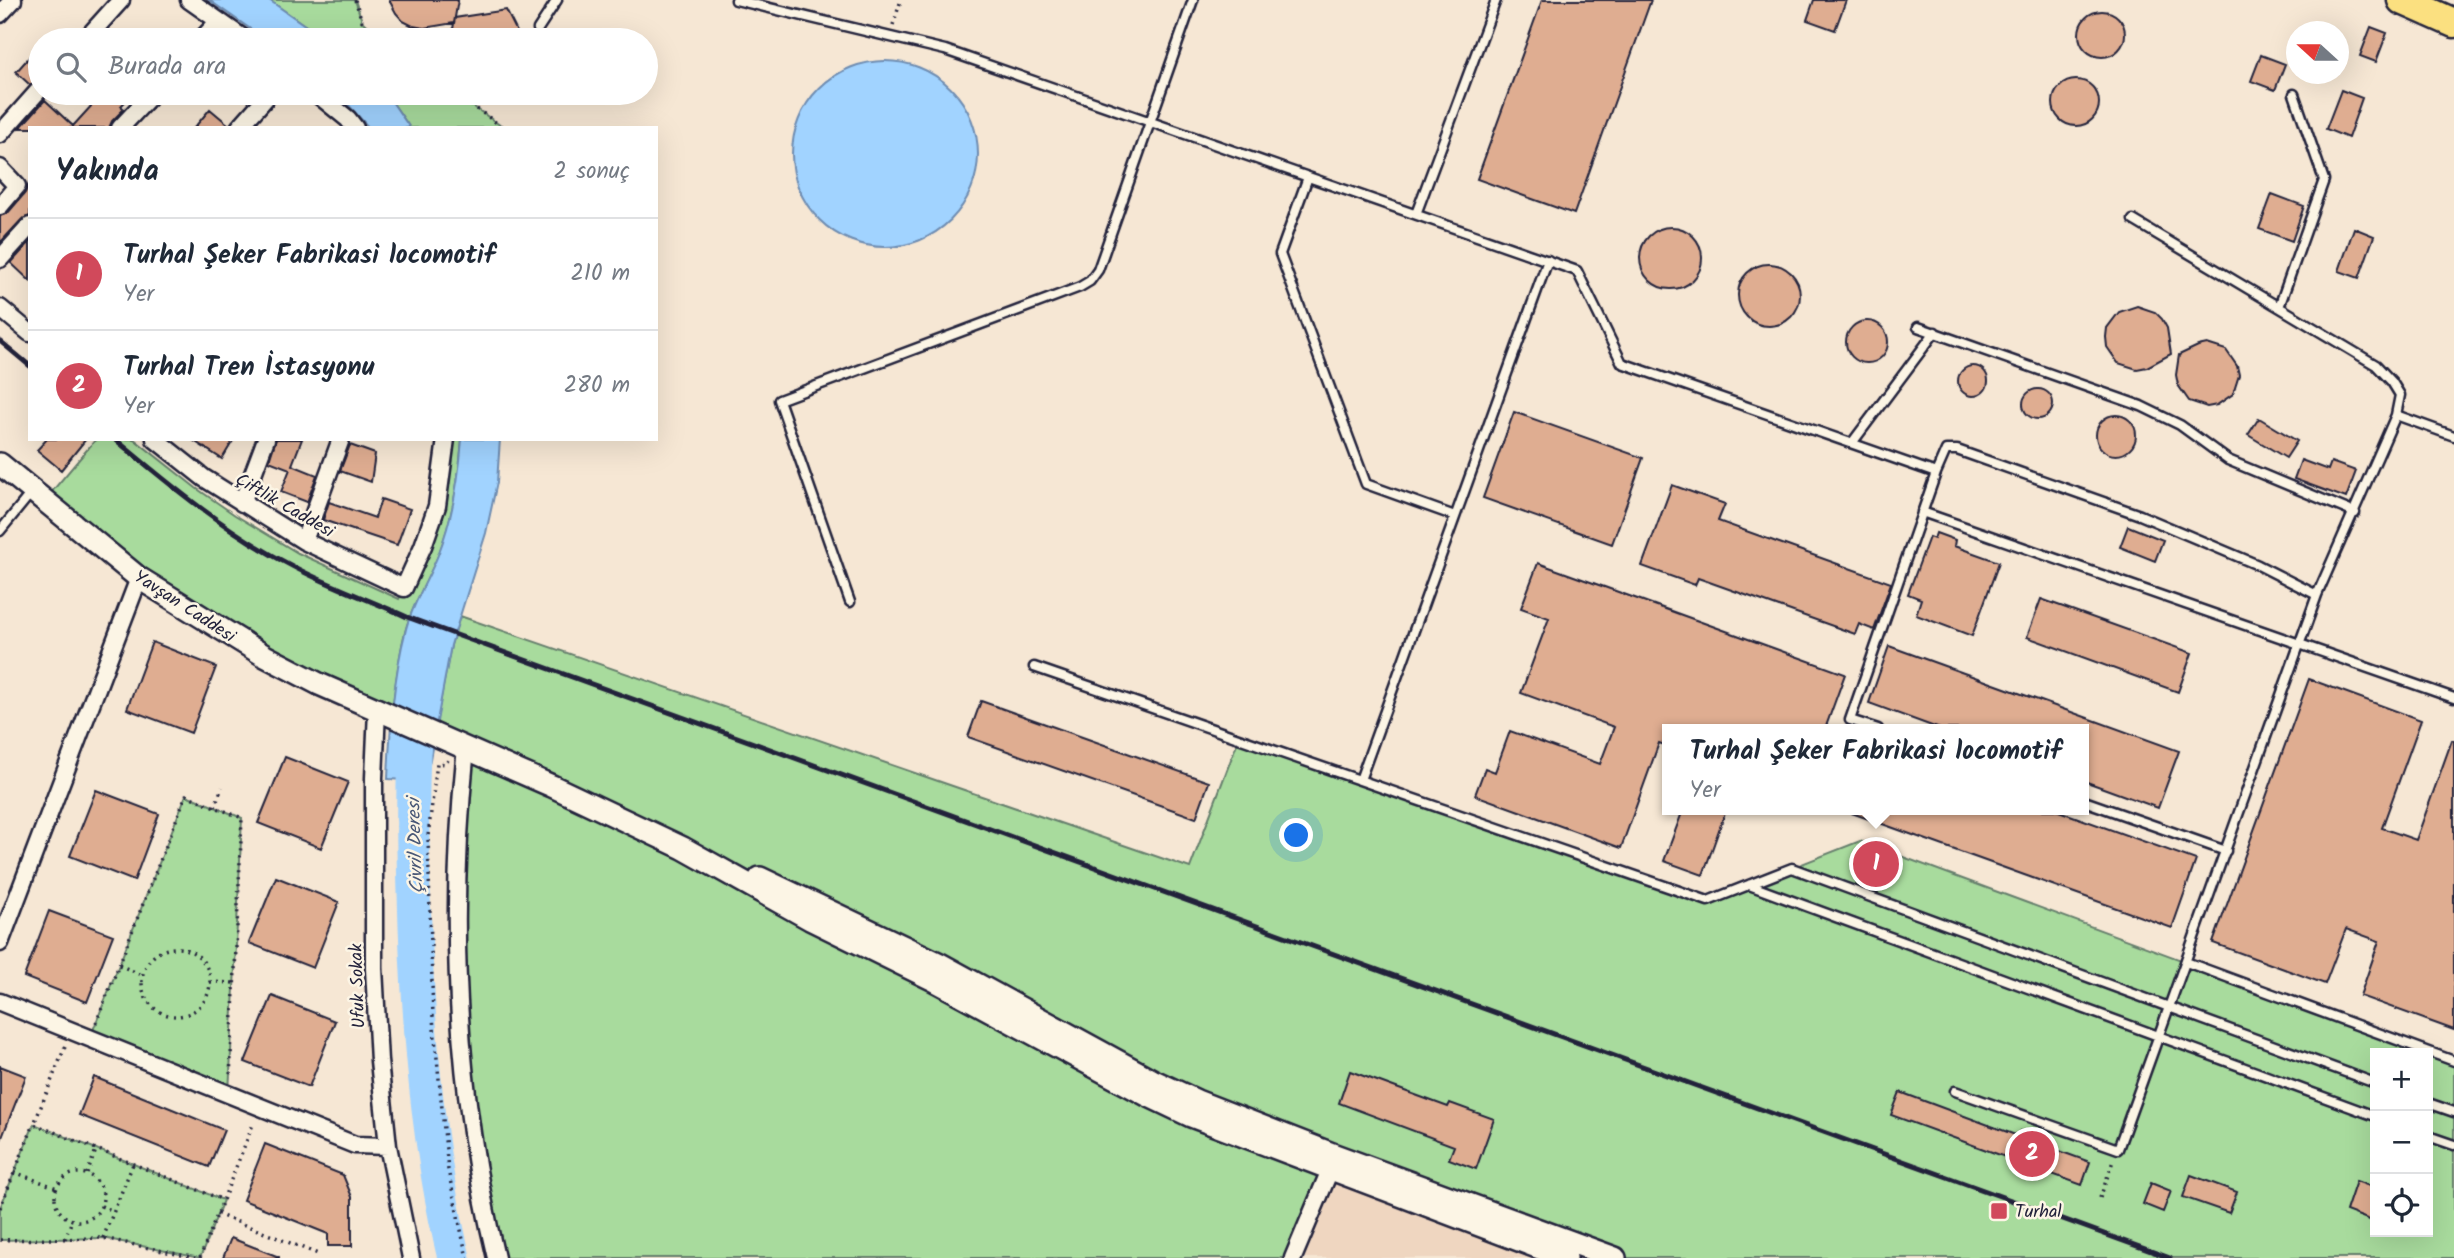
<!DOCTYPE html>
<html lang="tr">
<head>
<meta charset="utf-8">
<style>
	body { margin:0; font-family:Kalam,sans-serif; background:#f6f6f7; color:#1f2937 }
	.controls { position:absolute; right:21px; bottom:21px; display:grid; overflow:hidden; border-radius:0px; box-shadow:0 7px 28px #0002 }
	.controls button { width:63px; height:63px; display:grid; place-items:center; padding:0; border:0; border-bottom:2px solid #e0e1e3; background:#fff; color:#1f2937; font:35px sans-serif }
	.compass { position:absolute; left:2286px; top:21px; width:63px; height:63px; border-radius:50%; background:#fff; box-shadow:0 7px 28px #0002; rotate:291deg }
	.you { position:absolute; left:1297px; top:836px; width:24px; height:24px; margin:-18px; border:5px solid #fff; border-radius:50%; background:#1a73e8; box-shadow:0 0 0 10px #1a73e833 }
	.badge { display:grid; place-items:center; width:46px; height:46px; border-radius:50%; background:#d1495b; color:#fff; font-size:23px; font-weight:700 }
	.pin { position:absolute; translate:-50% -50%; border:4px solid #fff; box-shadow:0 2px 7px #0006 }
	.popup { position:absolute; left:1662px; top:724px; width:427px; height:91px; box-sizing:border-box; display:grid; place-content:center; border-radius:0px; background:#fff; filter:drop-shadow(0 2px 5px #0005); font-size:23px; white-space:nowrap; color:#747a83 }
	.popup b { font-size:26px; color:#1f2937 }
	.popup::after { content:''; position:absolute; left:50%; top:100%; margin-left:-14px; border:14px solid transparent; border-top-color:#fff }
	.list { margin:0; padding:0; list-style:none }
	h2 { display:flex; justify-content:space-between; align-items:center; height:91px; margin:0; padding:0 28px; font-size:30px }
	h2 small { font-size:23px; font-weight:400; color:#747a83 }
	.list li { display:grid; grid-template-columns:46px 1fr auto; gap:21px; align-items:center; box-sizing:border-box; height:112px; padding:0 28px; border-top:2px solid #e0e1e3 }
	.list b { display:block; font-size:26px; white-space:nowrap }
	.list p { margin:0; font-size:23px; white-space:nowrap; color:#747a83 }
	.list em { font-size:23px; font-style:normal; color:#747a83 }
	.icon { flex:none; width:38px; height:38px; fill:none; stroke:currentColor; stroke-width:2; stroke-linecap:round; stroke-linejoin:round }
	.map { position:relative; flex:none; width:2454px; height:1258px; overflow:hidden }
	.search { position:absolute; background:#fff; box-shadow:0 7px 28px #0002; left:28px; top:28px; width:630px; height:77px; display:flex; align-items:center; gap:18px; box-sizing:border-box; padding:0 24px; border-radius:38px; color:#747a83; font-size:26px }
	.panel { position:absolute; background:#fff; box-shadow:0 7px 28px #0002; left:28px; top:126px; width:630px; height:315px; border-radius:0px }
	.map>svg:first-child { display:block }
	.built { fill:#efd6c0 }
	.green { fill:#a8db9d; stroke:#657e6c; stroke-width:2; fill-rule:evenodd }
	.water { fill:#a1d3ff; stroke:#6e8cb1; stroke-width:2 }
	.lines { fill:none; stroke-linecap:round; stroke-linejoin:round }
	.river { stroke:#a1d3ff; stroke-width:33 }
	.building { fill:#dfad91; stroke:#22223b; stroke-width:2 }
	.service-casing { stroke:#22223b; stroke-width:13 }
	.minor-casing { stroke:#22223b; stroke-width:21 }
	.tertiary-casing { stroke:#22223b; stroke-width:26 }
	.trunk-casing { stroke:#22223b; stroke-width:33 }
	.path { stroke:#22223b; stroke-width:3.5; stroke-dasharray:2 5; stroke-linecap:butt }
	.service { stroke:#fcf5e5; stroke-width:8 }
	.minor { stroke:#fcf5e5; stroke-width:16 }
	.tertiary { stroke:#fcf5e5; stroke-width:21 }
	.trunk { stroke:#fbe080; stroke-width:28 }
	.rail { stroke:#22223b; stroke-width:5 }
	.poi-dot { fill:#d1495b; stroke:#fcf5e5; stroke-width:2.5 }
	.labels { text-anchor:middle; stroke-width:5; stroke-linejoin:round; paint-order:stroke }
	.street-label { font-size:18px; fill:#22223b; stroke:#fcf5e5 }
	.poi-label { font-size:18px; fill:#22223b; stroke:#fcf5e5; text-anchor:start }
	.water-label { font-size:19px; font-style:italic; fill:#485776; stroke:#fcf5e5 }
</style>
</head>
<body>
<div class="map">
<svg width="2454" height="1258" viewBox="0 0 2454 1258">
	<rect width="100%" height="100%" fill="#f6e7d4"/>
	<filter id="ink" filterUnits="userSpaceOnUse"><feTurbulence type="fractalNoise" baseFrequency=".0143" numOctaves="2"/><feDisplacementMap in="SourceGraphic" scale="14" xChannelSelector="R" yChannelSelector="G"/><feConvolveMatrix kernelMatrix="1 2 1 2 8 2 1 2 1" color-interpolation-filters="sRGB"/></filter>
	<g filter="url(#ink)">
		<path class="built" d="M1330,1170l236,88h-273z"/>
		<path class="green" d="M269,0h86l7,21 19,19h-55z
			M386,93h68l50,35h-94z
			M96,439h38l62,49 39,27 63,38 101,46 24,-53 23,-107h16c-3,41 -9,79 -24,117 -10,23 -23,45 -31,69 -9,29 -11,62 -16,91l-126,-60 -221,-155z
			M460,616l730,252 49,-130 469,163 152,-60 594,220v197h-839l-280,-103 -42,103h-797l-34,-205 4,-305 -32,-14 17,-89zM2375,1053h53v179h-53z
			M186,795l56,23 -13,276 -139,-56z
			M34,1124l189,76 -23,58 -97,-20 -103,2v-32z"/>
		<path class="water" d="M209,0h60l57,40h-60z
			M792 154a93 93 0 1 1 186 0a93 93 0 1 1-186 0Z
			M338,93h48l24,35h-41z
			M462,439h38l-3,43 -11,51 -35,112 -25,136 -38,-2c2,-50 5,-100 18,-150 7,-26 22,-49 32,-74 15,-38 21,-75 24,-116z"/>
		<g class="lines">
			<path class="river" d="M415,735c-4,64 -2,128 0,191 4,112 13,223 39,332"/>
		</g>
		<path class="building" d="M389,0h69l-4,23 -30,5 -11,-2 -10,-5 -7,-8z
			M1542,0h109l-77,214 -97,-35z
			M1814,0h32l-11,30 -28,-10z
			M506,10l15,30h-70l4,-22z
			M2079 34a23 23 0 1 1 46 0a23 23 0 1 1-46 0Z
			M2371,27l16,6 -11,29 -16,-6z
			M40,45v34l-10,6 -14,-13z
			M2261,55l24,9 -10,26 -24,-9z
			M2053 103a23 23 0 1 1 46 0a23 23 0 1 1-46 0Z
			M2341,90l21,8 -14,40 -22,-9z
			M103,93h30l-12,13 3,3 -12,12 -3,7h-89l25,-28 28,26z
			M210,109l19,16v3h-35z
			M30,182v34l-8,3 -22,24v-27l8,-3 17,-20z
			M2272,194l32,12 -12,35 -33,-12z
			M1640 258a31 31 0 1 1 62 0a31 31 0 1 1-62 0Z
			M2354,228l20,8 -15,42 -20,-7z
			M30,242v39l-19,-18z
			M1738 295a31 31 0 1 1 62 0a31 31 0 1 1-62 0Z
			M2137,306l18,6 7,7 5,9 4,26 -24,13 -10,2 -19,-6 -11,-16 -1,-10 1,-9 12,-16z
			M1846 342a21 21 0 1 1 42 0a21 21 0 1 1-42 0Z
			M2207,344l19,6 11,16 2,9 -6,19 -16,11 -10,2 -18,-6 -11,-16 -2,-10 3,-20 19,-9z
			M1958 381a15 15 0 1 1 30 0a15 15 0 1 1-30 0Z
			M2023 404a15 15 0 1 1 30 0a15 15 0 1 1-30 0Z
			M1514,412l129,46 -31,86 -129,-46z
			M2096 435a20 20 0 1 1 40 0a20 20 0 1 1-40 0Z
			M2259,418l38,23 -11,17 -38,-23z
			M47,439h39l-25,31 -24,-20z
			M191,439h43l-12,20z
			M276,439h26l-10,26 25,10 -10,27 -26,-10 9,-23 -21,-8z
			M350,445l25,9 -4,28 -31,-11z
			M2301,460l27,10 3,-8 25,9 -10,27 -52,-19z
			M1672,485l53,19 -7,17 173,62 -17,47 -15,-6 -4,10 -157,-56 -3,7 -53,-19z
			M381,499l29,10 -13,36 -74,-25 6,-18 46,16z
			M2128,526l35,14 -8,21 -35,-14z
			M1936,533l19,7 -1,6 45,16 -27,74 -56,-21 5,-16 -13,-5 21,-57 5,2z
			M1538,563l307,111 -20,55h-157v17l-9,-3 -38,105 -146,-53 10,-27 10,4 15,-41 90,33 14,-37 -93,-34 28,-75 -28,-10z
			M2041,599l151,54 -14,39 -151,-55z
			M152,642l64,25 -25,66 -64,-24z
			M1889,646l290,105 -21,57 -74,-27v-52h-144l-71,-26z
			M2309,679l112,41 -39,108 34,12 36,-100h2v290l-94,-34 19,-55 -33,-12 -21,55 -112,-41z
			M981,701l228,81 -13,36 -228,-81z
			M285,757l63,25 -27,66 -63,-25z
			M96,790l63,24 -25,67 -64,-25z
			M1683,810h43l-23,65 -39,-14z
			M1849,810h207l140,50 -24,68 -323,-116z
			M276,877l63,25 -26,66 -64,-25z
			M49,911l64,24 -26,67 -63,-25z
			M272,996l63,25 -26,66 -64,-25z
			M0,1066l26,10 -25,64h-1z
			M1350,1071l98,36 2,-4 44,16 -18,50 -27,-10 5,-13 -115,-43z
			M94,1077l130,53 -15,37 -130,-52z
			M1900,1092l118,44 2,-5 35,13 -1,5 36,13 -8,23 -191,-70z
			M265,1144l78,31 9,22v49h-24v-12l-85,-34z
			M2191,1175l46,17 -8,21 -46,-16z
			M2356,1181l19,7v34l-29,-11z
			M2151,1183l20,8 -8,21 -20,-8z
			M231,1238l48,19v1h-56z"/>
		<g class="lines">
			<g class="service-casing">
				<path id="service" d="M736,0l209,50 632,221 45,92 314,110 -86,247 28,9
					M538,29l19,-29
					M1308,177l-28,77 86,230 89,32
					M1416,214l80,-214
					M2279,307l45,-127 -30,-86
					M1918,327l223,79 39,19 48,35 127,53
					M2396,415l58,21
					M1852,443l83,-111
					M1936,473l10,-23h11l183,65 118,50 59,30
					M1922,512l532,186
					M0,531l31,-38
					M850,602l-71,-202 301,-113 10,-6 8,-11 95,-270
					M1034,667l674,234 84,-33 583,215
					M1360,780l188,-520
					M2084,801l142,50
					M1749,885l626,231
					M2186,962l268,99
					M1955,1091l163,58 199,-554 79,-180 4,-20 -8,-13 -16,-17 -243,-145
					M2428,1103l26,9
					M2428,1136l26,9"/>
			</g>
			<g class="minor-casing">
				<path id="minor" d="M189,0l57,40
					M0,14l13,-14
					M85,40l36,-40
					M201,40l18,-19
					M316,93l32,26 7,9
					M120,128l33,-35
					M239,128l31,-35
					M0,134l40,-45
					M0,168l17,18 -17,20
					M0,259l30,-33
					M0,308l30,25
					M155,439l49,39 100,63 100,47 19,-42 14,-40 9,-67
					M242,503l24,-64
					M304,541l37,-102
					M377,710l-3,68v190l5,93 9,85 23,112
					M466,748c-18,171 -10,343 30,510
					M0,943l139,-365
					M0,1002l355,143 33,1
					M1293,1258l37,-88"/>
			</g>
			<g class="tertiary-casing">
				<path id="tertiary" d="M0,464l139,114 126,78 54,28 233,102 131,62 127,71 122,60 215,116 44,21 375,142
					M760,878l180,86 212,116 45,21 138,54 280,103"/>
			</g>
			<g class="trunk-casing">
				<path id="trunk" d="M2402,0l52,23"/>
			</g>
			<path class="path" d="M355,0l7,21 19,19
				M893,25l8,-25
				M454,93l50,35
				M448,760l-2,4 -9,-1 -9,73 5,182 15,152 19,88
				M215,807l7,-20
				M142 982a34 34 0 1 1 68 0a34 34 0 1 1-68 0Z
				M119,965l23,10
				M210,982l24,1
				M96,1023l90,-228 56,23 -12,260
				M65,1047l-31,77 189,76 31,-78
				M14,1172l43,16
				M55 1197a24 24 0 1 1 48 0a24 24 0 1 1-48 0Z
				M87,1174l9,-24
				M2100,1198l13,-37
				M101,1206l13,5
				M0,1208l34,-84
				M217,1214l101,40
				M103,1238l30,-74
				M65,1239l7,-19
				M0,1240l103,-2 92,20
				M200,1258l23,-58"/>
			<use href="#service" class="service"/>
			<use href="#minor" class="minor"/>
			<use href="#tertiary" class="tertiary"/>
			<use href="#trunk" class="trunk"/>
			<path class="rail" d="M0,341l30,25
				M115,439c56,47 114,95 179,128 36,19 76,33 113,50l1763,641"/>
		</g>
	</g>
	<rect class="poi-dot" x="1990" y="1202" width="18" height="18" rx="3.5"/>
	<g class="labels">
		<g class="street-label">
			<text transform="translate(285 505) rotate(30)" y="6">Çiftlik Caddesi</text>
			<text transform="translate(185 606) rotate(33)" y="6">Yavşan Caddesi</text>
			<text transform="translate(357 986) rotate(-92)" y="6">Ufuk Sokak</text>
		</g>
		<g class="poi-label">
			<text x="2015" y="1217">Turhal</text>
		</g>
		<g class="water-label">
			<text transform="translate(414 846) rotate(-92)" y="7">Çivril Deresi</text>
		</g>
	</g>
</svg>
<div class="controls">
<button>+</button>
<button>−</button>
<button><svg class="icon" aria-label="locate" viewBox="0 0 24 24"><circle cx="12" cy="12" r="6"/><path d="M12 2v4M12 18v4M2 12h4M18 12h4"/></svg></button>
</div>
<svg class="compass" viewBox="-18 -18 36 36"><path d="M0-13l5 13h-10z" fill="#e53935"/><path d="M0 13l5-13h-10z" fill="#747a83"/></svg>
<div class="you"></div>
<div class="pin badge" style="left:1876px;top:864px">1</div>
<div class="popup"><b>Turhal Şeker Fabrikasi locomotif</b>Yer</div>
<div class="pin badge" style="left:2032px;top:1154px">2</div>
<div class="search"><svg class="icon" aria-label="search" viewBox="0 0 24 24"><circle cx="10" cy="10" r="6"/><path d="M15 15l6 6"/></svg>Burada ara</div>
<section class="panel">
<h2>Yakında<small>2 sonuç</small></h2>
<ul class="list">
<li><span class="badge">1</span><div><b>Turhal Şeker Fabrikasi locomotif</b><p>Yer</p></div><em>210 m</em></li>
<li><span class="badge">2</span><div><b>Turhal Tren İstasyonu</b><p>Yer</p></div><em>280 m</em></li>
</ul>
</section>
</div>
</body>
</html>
